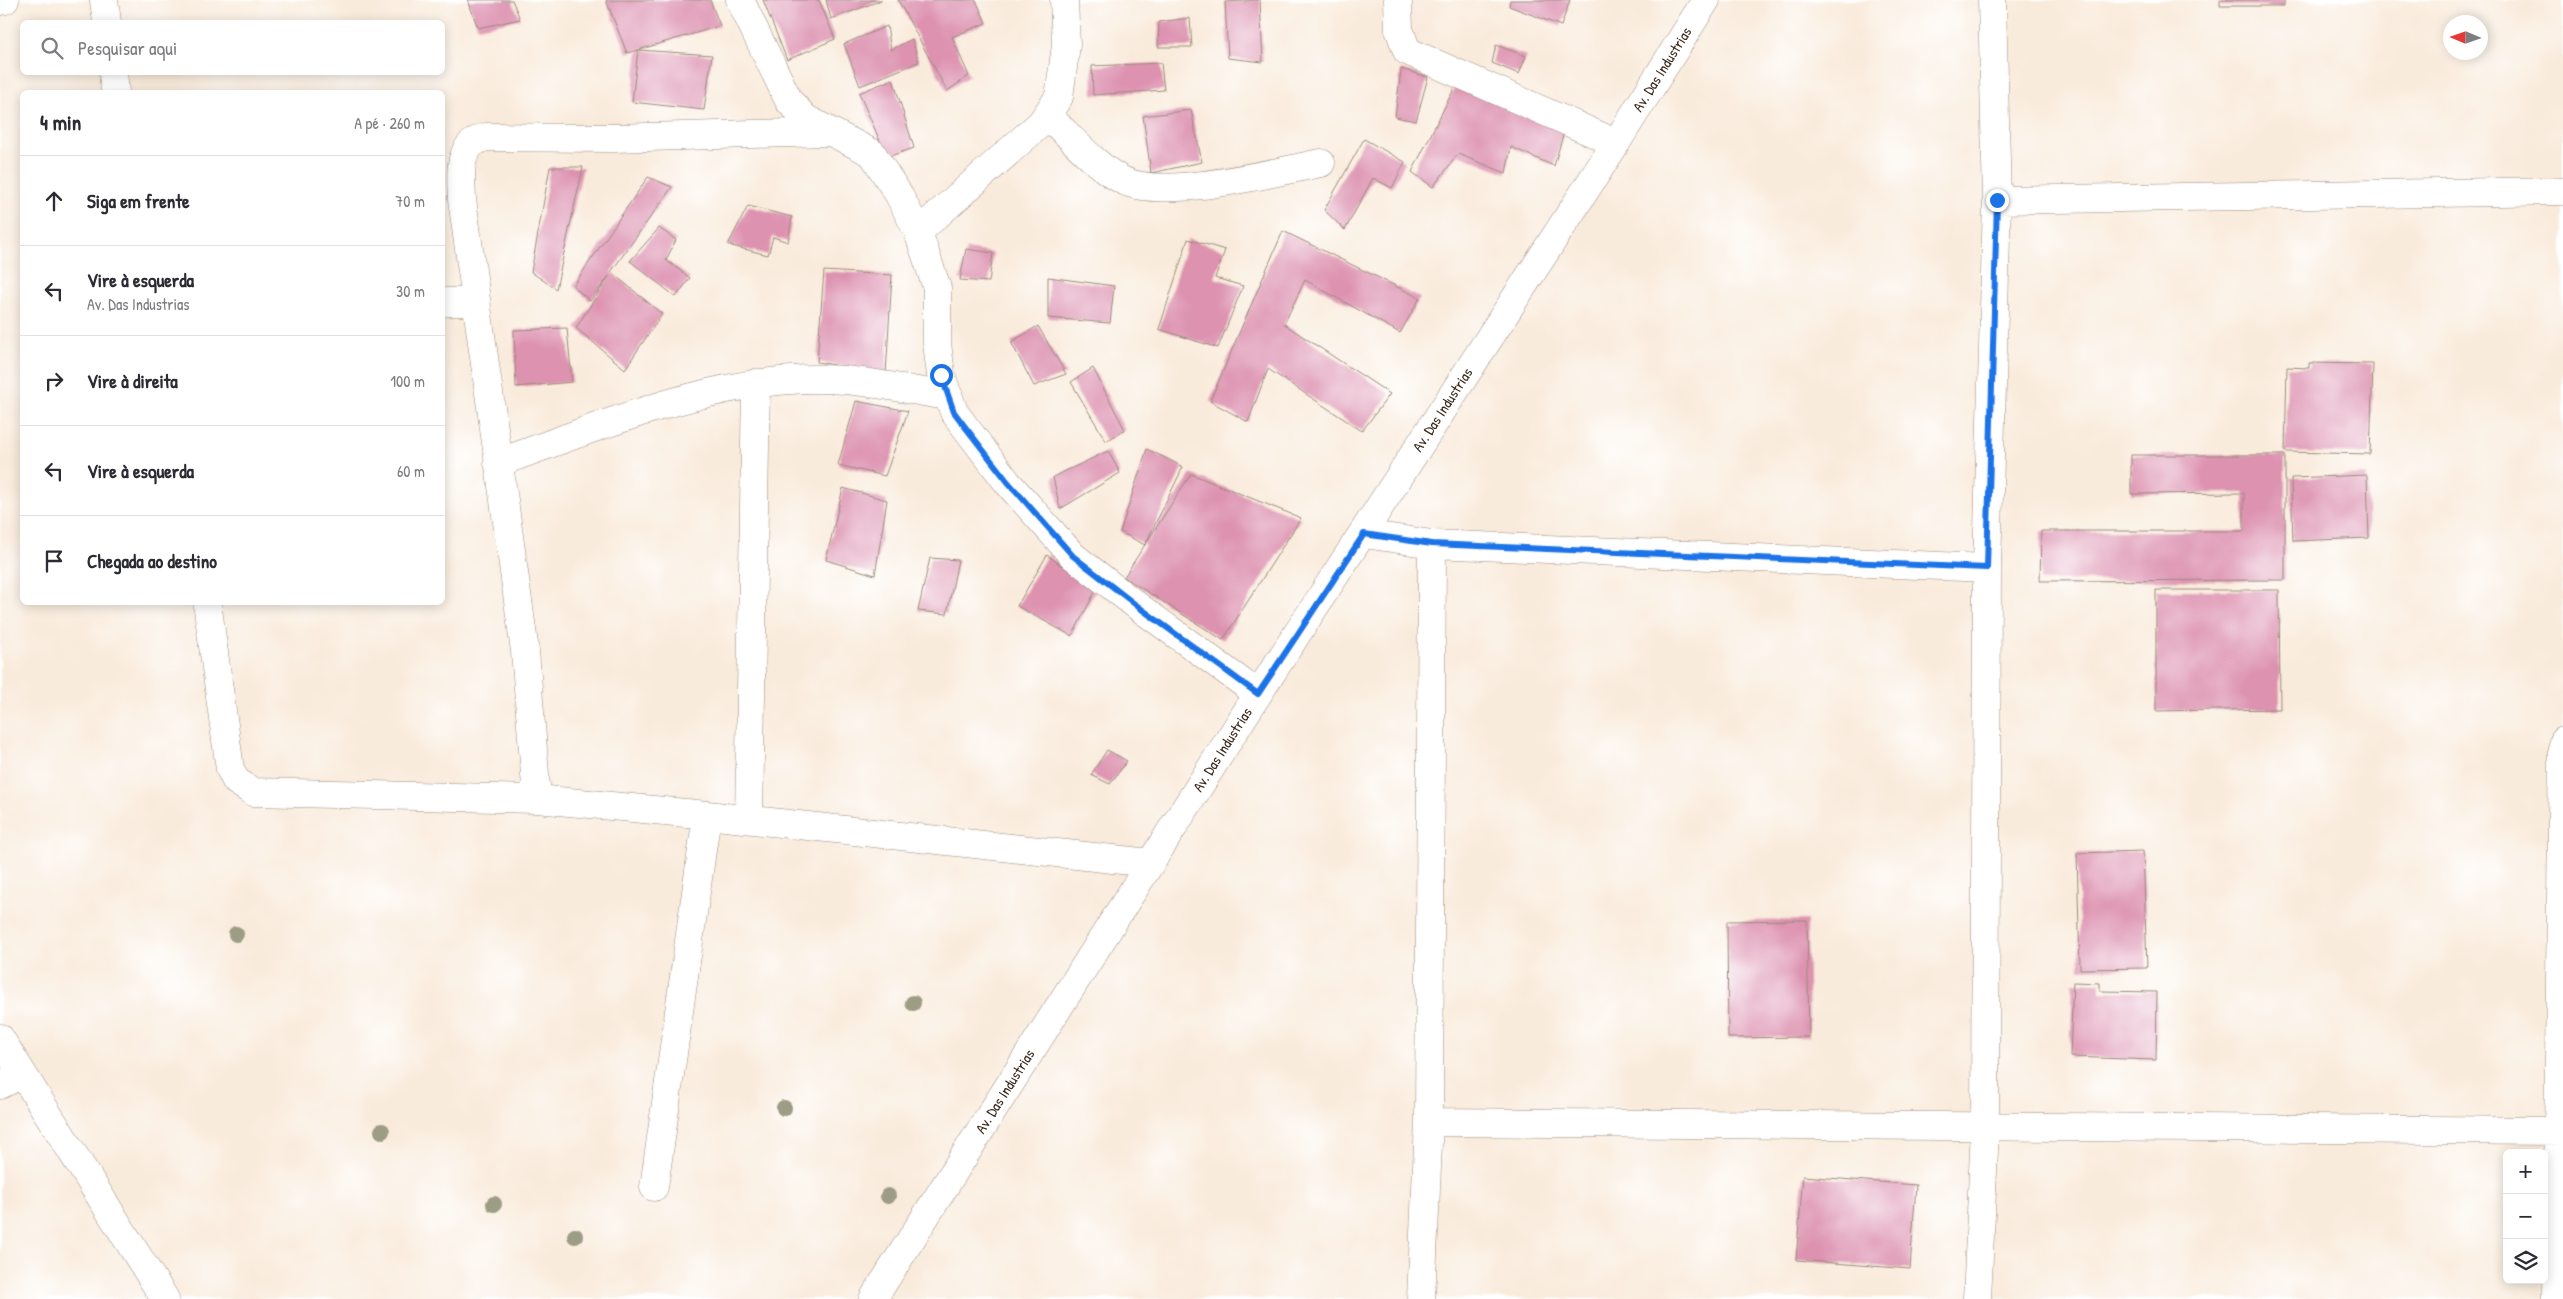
<!DOCTYPE html>
<html lang="pt">
<head>
<meta charset="utf-8">
<style>
	body { margin:0; font-family:"Patrick Hand",sans-serif; background:#f7f7f7; color:#2b2b33 }
	.controls { position:absolute; right:15px; bottom:15px; display:grid; overflow:hidden; border-radius:8px; box-shadow:0 2px 12px #0003 }
	.controls button { width:45px; height:45px; display:grid; place-items:center; padding:0; border:0; border-bottom:1px solid #e1e1e2; background:#fff; color:#2b2b33; font:25px sans-serif }
	.compass { position:absolute; left:2443px; top:15px; width:45px; height:45px; border-radius:50%; background:#fff; box-shadow:0 2px 12px #0003; rotate:272deg }
	.stop { position:absolute; width:15px; height:15px; margin:-11px; border:4px solid #1a73e8; border-radius:50%; background:#fff }
	.stop.end { background:#1a73e8; border-color:#fff; box-shadow:0 1px 5px #0008 }
	.list { margin:0; padding:0; list-style:none }
	h2 { display:flex; justify-content:space-between; align-items:center; height:65px; margin:0; padding:0 20px; font-size:21px }
	h2 small { font-size:16px; font-weight:400; color:#7c7c81 }
	.list li { display:grid; grid-template-columns:32px 1fr auto; gap:15px; align-items:center; box-sizing:border-box; height:90px; padding:0 20px; border-top:1px solid #e1e1e2 }
	.list b { display:block; font-size:19px; white-space:nowrap }
	.list p { margin:0; font-size:16px; white-space:nowrap; color:#7c7c81 }
	.list em { font-size:16px; font-style:normal; color:#7c7c81 }
	.icon { flex:none; width:28px; height:28px; fill:none; stroke:currentColor; stroke-width:2; stroke-linecap:round; stroke-linejoin:round }
	.map { position:relative; flex:none; width:2563px; height:1299px; overflow:hidden }
	.search { position:absolute; background:#fff; box-shadow:0 2px 12px #0003; left:20px; top:20px; width:425px; height:55px; display:flex; align-items:center; gap:12px; box-sizing:border-box; padding:0 18px; border-radius:8px; color:#7c7c81; font-size:19px }
	.panel { position:absolute; background:#fff; box-shadow:0 2px 12px #0003; left:20px; top:90px; width:425px; height:515px; border-radius:8px }
	.map>svg:first-child { display:block }
	.building { fill:#dd92b0 }
	.lines { fill:none; stroke-linecap:round; stroke-linejoin:round }
	.minor-casing { stroke:#9a8a7c; stroke-width:29 }
	.secondary-casing { stroke:#9a8a7c; stroke-width:29 }
	.minor { stroke:#fff; stroke-width:28 }
	.secondary { stroke:#fff; stroke-width:28 }
	.tree { fill:#9d9c85 }
	.route { stroke:#1a73e8; stroke-width:6 }
	.labels { text-anchor:middle; stroke-width:4; stroke-linejoin:round; paint-order:stroke }
	.street-label { font-size:15px; fill:#3b2a1e; stroke:#fff }
</style>
</head>
<body>
<div class="map">
<svg width="2563" height="1299" viewBox="0 0 2563 1299">
	<rect width="100%" height="100%" fill="#fff"/>
	<filter id="ink" filterUnits="userSpaceOnUse"><feTurbulence type="fractalNoise" baseFrequency=".02" numOctaves="2"/><feDisplacementMap in="SourceGraphic" scale="10" xChannelSelector="R" yChannelSelector="G"/><feConvolveMatrix kernelMatrix="1 2 1 2 8 2 1 2 1" color-interpolation-filters="sRGB"/></filter>
	<filter id="wash" filterUnits="userSpaceOnUse"><feTurbulence type="fractalNoise" baseFrequency=".0096" numOctaves="4" result="noise"/><feDisplacementMap in="SourceGraphic" scale="20" xChannelSelector="R" yChannelSelector="G"/><feGaussianBlur stdDeviation="1.12" result="paint"/><feColorMatrix in="noise" values="0 0 0 0 0 0 0 0 0 0 0 0 0 0 0 0 0 1.4 0 .05"/><feComposite in="paint" operator="in"/></filter>
	<g filter="url(#wash)">
		<rect width="100%" height="100%" fill="#f9ebdb"/>
		<g id="blocks">
			<path class="building" d="M468,0h44l8,19 -42,9z
				M606,0h104l10,26 -82,24 74,5 -8,55 -72,-8 6,-52 -11,3z
				M763,0h56l16,39 -48,21z
				M826,0h56l-51,19z
				M898,0h78l10,23 -34,14 17,39 -22,15z
				M1260,0l3,62 -35,-4 -3,-56z
				M1510,0h60l-9,26 -52,-20z
				M2220,0h64v6h-64z
				M1190,18l2,29h-34l1,-25z
				M887,26l4,24 21,-11 7,23 -59,24 -16,-42z
				M1496,45l30,11 -7,18 -27,-11z
				M1161,63l3,27 -71,5 -1,-29z
				M1401,69l27,8 -12,44 -21,-4z
				M893,79l21,69 -27,9 -28,-64z
				M1456,85l108,47 -10,34 -43,-19 -5,26 -48,-19 -25,33 -21,-15z
				M1191,110l11,52 -51,11 -8,-57z
				M1364,139l41,23 -13,26 -19,-10 -28,52 -21,-20z
				M550,167h33l-27,122 -25,-17z
				M648,177l24,10 -61,85 51,42 -37,55 -49,-41 33,-52 -19,25 -17,-15z
				M748,206l44,11 -4,25 -15,-5 -5,18 -40,-10z
				M659,228l17,12 -10,20 24,18 -14,19 -46,-36z
				M1283,231l137,67 -20,35 -95,-53 -21,44 106,70 -28,37 -94,-62 -20,53 -38,-21z
				M1188,239l37,11 -10,28 28,8 -25,62 -59,-19z
				M966,249l27,4 -4,29 -29,-2z
				M824,271l68,4 -6,99 -69,-12z
				M1048,277l66,9 -4,37 -62,-5z
				M1038,326l28,48 -32,12 -23,-44z
				M567,328l5,54 -56,5 -2,-57z
				M2309,363l64,1 -3,90 -85,-2 2,-85 22,1z
				M1093,368l32,62 -19,11 -35,-59z
				M856,401l52,10 -23,65 -47,-11z
				M1147,449l36,18 -38,78 -25,-13z
				M1108,451l12,22 -60,36 -7,-32z
				M2131,455h154v125l-245,1 1,-50h203v-38l-113,1z
				M1191,474l110,44 -78,122 -99,-63z
				M2367,475l2,63 -76,3 -2,-63z
				M843,488l44,12 -12,75 -49,-15z
				M1047,555l49,35 -24,46 -55,-30z
				M930,558l28,2 -11,54 -29,-3z
				M2156,590h123l1,119 -124,2z
				M1107,750l20,11 -17,23 -19,-9z
				M2143,851l4,117 -67,1 -3,-116z
				M1807,920l2,117 -81,1 -1,-117z
				M2073,982l27,1v8l57,1 -1,68 -86,-3z
				M1803,1176l113,9 -6,84 -114,-9z"/>
		</g>
	</g>
	<g filter="url(#ink)">
		<use href="#blocks" fill-opacity="0" stroke="#9a8a7c" stroke-width="1"/>
		<g class="lines">
			<g class="minor-casing">
				<path id="minor" d="M104,0l3,22
					M740,0l49,101 17,18 66,34 27,42 19,37 19,56v55l4,32 13,37 12,16 42,55 65,73 63,49 122,89
					M1398,0l1,29 8,22 209,92
					M0,1l5,-1
					M113,72l2,20
					M1047,115c22,20 49,52 75,65 41,21 152,-8 199,-17
					M1997,200l566,-9
					M918,232l123,-109 18,-26 7,-52 -2,-45
					M442,302h33
					M498,463c100,-36 215,-85 322,-84 43,0 87,11 129,17
					M1364,534l68,10 555,24
					M207,602l23,167 6,12 17,11 284,7 170,16 443,48
					M537,799l-12,-148 -63,-452c-1,-24 -6,-55 24,-62l127,1 215,-6
					M749,819l7,-436
					M0,1038l165,261
					M0,1085l22,-11
					M1429,1122l1134,9
					M654,1187l53,-372
					M1421,1299l8,-177 3,-578
					M1977,1299l8,-171 2,-560 10,-368 -5,-200
					M2556,1299l7,-558"/>
			</g>
			<g class="secondary-casing">
				<g id="secondary">
					<path id="s1" d="M873,1299l385,-605 358,-551 90,-143"/>
				</g>
			</g>
			<use href="#minor" class="minor"/>
			<use href="#secondary" class="secondary"/>
		</g>
		<g class="tree">
			<circle cx="236" cy="934" r="8"/>
			<circle cx="913" cy="1003" r="8"/>
			<circle cx="784" cy="1108" r="8"/>
			<circle cx="382" cy="1131" r="8"/>
			<circle cx="888" cy="1196" r="8"/>
			<circle cx="494" cy="1204" r="8"/>
			<circle cx="575" cy="1236" r="8"/>
		</g>
	</g>
	<g class="lines" filter="url(#ink)">
		<path class="route" d="M941,375l13,37 12,16 42,54 65,74 63,49 122,89 106,-160 68,10 555,24 10,-368"/>
	</g>
	<g class="labels">
		<g class="street-label">
			<text dy="5" stroke="none"><textPath href="#s1" startOffset="1461">Av. Das Industrias</textPath></text>
			<text dy="5" stroke="none"><textPath href="#s1" startOffset="1056">Av. Das Industrias</textPath></text>
			<text dy="5" stroke="none"><textPath href="#s1" startOffset="651">Av. Das Industrias</textPath></text>
			<text dy="5" stroke="none"><textPath href="#s1" startOffset="246">Av. Das Industrias</textPath></text>
		</g>
	</g>
</svg>
<div class="controls">
<button>+</button>
<button>−</button>
<button><svg class="icon" aria-label="layers" viewBox="0 0 24 24"><path d="M12 4l9 5-9 5-9-5zM3 14l9 5 9-5"/></svg></button>
</div>
<svg class="compass" viewBox="-18 -18 36 36"><path d="M0-13l5 13h-10z" fill="#e53935"/><path d="M0 13l5-13h-10z" fill="#7c7c81"/></svg>
<div class="stop" style="left:941px;top:375px"></div>
<div class="stop end" style="left:1997px;top:200px"></div>
<div class="search"><svg class="icon" aria-label="search" viewBox="0 0 24 24"><circle cx="10" cy="10" r="6"/><path d="M15 15l6 6"/></svg>Pesquisar aqui</div>
<section class="panel">
<h2>4 min<small>A pé · 260 m</small></h2>
<ul class="list">
<li><svg class="icon" aria-label="ahead" viewBox="0 0 24 24"><path d="M12 20V5M6 11l6-6 6 6"/></svg><div><b>Siga em frente</b></div><em>70 m</em></li>
<li><svg class="icon" aria-label="left" viewBox="0 0 24 24"><path d="M17 20v-9H6M10 6l-5 5 5 5"/></svg><div><b>Vire à esquerda</b><p>Av. Das Industrias</p></div><em>30 m</em></li>
<li><svg class="icon" aria-label="right" viewBox="0 0 24 24"><path d="M7 20v-9h11M14 6l5 5-5 5"/></svg><div><b>Vire à direita</b></div><em>100 m</em></li>
<li><svg class="icon" aria-label="left" viewBox="0 0 24 24"><path d="M17 20v-9H6M10 6l-5 5 5 5"/></svg><div><b>Vire à esquerda</b></div><em>60 m</em></li>
<li><svg class="icon" aria-label="arrive" viewBox="0 0 24 24"><path d="M6 21V4h12l-3 4 3 4H6"/></svg><div><b>Chegada ao destino</b></div></li>
</ul>
</section>
</div>
</body>
</html>
